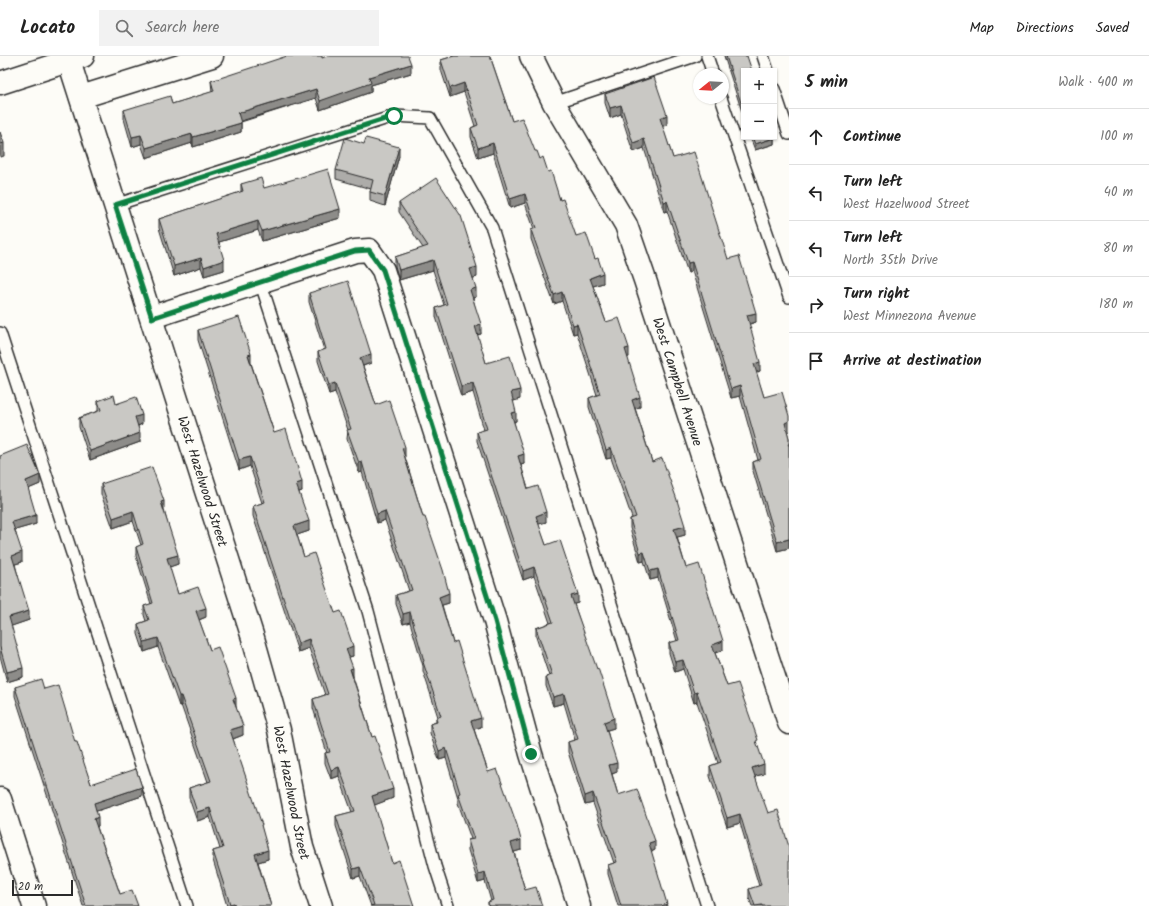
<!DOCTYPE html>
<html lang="en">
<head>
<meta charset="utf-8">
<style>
	body { margin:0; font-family:Kalam,sans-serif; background:#f2f2f2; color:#222 }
	.controls { position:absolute; right:12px; top:12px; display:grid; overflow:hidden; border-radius:0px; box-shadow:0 1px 3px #0004 }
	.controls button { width:36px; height:36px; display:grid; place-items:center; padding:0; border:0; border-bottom:1px solid #e0e0e0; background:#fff; color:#222; font:20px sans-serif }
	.compass { position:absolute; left:693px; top:12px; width:36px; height:36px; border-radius:50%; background:#fff; box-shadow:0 1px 3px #0004; rotate:252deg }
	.scale { position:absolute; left:12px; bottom:10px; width:61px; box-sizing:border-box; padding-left:4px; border:2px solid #2b2b2b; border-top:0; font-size:11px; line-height:14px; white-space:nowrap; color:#2b2b2b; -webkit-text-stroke:3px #fdfcf7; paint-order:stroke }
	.stop { position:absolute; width:12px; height:12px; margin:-9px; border:3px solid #0b8043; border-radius:50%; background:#fff }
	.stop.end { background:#0b8043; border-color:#fff; box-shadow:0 1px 4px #0008 }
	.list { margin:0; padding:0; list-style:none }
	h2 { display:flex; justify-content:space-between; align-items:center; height:52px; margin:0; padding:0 16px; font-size:17px }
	h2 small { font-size:13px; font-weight:400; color:#767676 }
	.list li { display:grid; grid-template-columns:26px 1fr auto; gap:12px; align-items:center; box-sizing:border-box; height:56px; padding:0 16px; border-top:1px solid #e0e0e0 }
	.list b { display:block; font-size:15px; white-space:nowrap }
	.list p { margin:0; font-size:13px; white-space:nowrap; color:#767676 }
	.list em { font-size:13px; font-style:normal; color:#767676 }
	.icon { flex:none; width:22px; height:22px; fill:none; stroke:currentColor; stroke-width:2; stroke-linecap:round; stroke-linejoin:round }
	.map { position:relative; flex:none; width:789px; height:850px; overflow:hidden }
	header { display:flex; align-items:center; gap:24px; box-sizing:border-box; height:56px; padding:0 20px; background:#fff; border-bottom:1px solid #e0e0e0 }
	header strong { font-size:19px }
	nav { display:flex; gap:22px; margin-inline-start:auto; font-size:14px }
	.search { width:280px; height:36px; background:#f2f2f2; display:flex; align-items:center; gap:10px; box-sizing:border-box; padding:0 14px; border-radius:0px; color:#767676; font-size:15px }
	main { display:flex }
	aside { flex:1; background:#fff }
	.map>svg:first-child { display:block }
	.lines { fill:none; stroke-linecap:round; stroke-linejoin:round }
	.service-casing { stroke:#2b2b2b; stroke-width:14 }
	.minor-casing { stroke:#2b2b2b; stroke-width:25 }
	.secondary-casing { stroke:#2b2b2b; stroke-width:25 }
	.service { stroke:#fdfcf7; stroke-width:11 }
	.minor { stroke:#fdfcf7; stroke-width:22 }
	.secondary { stroke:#fdfcf7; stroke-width:22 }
	.wall { fill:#adaca9; stroke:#2b2b2b }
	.shaded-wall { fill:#8d8c89; stroke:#2b2b2b }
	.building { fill:#c9c8c4; stroke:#2b2b2b }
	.route { stroke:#0b8043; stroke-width:5 }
	.labels { text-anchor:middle; stroke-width:3.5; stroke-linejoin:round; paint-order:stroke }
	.street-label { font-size:14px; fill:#2b2b2b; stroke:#fdfcf7 }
</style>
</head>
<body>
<header>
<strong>Locato</strong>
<div class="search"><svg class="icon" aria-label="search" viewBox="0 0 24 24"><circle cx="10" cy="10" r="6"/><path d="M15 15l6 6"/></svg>Search here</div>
<nav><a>Map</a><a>Directions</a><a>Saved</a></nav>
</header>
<main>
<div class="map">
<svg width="789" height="850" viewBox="0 0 789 850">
	<rect width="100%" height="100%" fill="#fdfcf7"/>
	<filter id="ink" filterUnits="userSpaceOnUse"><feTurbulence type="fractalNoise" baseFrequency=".025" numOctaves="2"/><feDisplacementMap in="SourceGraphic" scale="8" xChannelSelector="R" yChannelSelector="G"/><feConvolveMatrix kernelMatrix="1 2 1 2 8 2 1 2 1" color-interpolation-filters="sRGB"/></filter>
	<g filter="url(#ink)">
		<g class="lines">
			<g class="service-casing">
				<path id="service" d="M707,0l6,18
					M763,0l5,15
					M774,33l15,45
					M721,42l68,199
					M554,47l141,-47
					M115,149l279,-89 36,2 62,110 215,678
					M260,225l108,330 67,255 13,40
					M0,277l187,573"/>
			</g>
			<g class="minor-casing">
				<g id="minor">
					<path id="s1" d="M531,0l23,47 72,122 19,55 144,443"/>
					<path id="s2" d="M69,5l184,577 26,92 23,117 19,59"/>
					<path d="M81,41l131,-41"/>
					<path d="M152,261l203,-66 14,-1 14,20 112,351 36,133 48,152"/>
					<path d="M0,743l34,107"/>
				</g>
			</g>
			<g class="secondary-casing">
				<path id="secondary" d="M0,27l83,-27"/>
			</g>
			<use href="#service" class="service"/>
			<use href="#minor" class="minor"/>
			<use href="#secondary" class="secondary"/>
		</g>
		<path class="wall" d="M451,0h39l22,65 23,30 13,21 28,64 19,23 8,24 -10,3 13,36 23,35h-2l13,50 -5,1 17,54 33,73 -8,2 9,31 37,82 -8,3 12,33 31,61 6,27 -9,2 34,130h-37l-3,-8v-9l10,-3 -19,-63 -13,4 -17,-51v-10l8,-3 -21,-61 -3,1 -11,-34 -8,3 -6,-19v-10l8,-2 -19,-63 -8,2 -6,-19 -4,1 -10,-34v-9l2,-1 -21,-60 -5,1 -17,-52v-9l8,-3 -20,-62 -4,1 -11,-33 -8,3 -23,-65v-9l3,-1 -9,-26 -15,5 -17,-55 -15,5 -7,-21v-9l4,-2 -11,-34 -14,5 -9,-27v-10l10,-3z
			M724,0h23l-3,15v47z
			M322,2l89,15 -40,12v7l-51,18 -4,-12 -75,24v10l-48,15 -1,-4 -46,15 -5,-14 -9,3 -8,-28v-9l48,-6 40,-12 -1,-11z
			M605,38l62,31 -5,1 11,32 55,101 28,63 -7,2 11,47 -4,2 8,24 25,34h-2l2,7v110l-12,3 -24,-80v-9l5,-2 -18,-64 -9,2 -39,-127 -4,2 -21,-62 -3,1 -20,-64 -11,4 -12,-38 -11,4 -5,-15z
			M750,81h24v7l-19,6z
			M399,100l-14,50 -15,-5v-9l1,-3 -35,-10v-9z
			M241,128l23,4 76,30 -78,23 -4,-11 -39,12 5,28 -20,6 -3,-9 -27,9 -15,-48v-9l82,-27z
			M399,147l78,74 -4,1 3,19 -3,1 8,36 -4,1 9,28 34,36 -7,2 3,20 -2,1 10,42 -3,1 7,24 18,33 -8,2 8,21 32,58 -4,1 40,124 -7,2 10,42 -5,2 6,21 37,55 -4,2 16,54h-49l-10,-32v-9l6,-2 -21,-60 -8,2 -17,-53v-10l7,-2 -11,-37 -11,3 -7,-20v-9l3,-1 -13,-39v-9l14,-5 -16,-47 -11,4 -46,-139v-9l7,-2 -11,-38 -12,4 -25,-79v-9l8,-3 -11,-35 -34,10 -4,-14v-9l28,-9 -24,-36z
			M309,237l62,70 -8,3 13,39 29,51v1l44,146 -7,2 11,38 28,84 -7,2 14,43 33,78 -7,2 11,38 17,16h-54v-4l3,-1 -6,-20 -7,2 -10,-33v-10l3,-1 -13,-36v-5l-12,-40 -7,2 -9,-27v-9l6,-2v-4l2,-1 -15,-46v-5l-13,-44 -7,2 -7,-20v-9l13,-4 -24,-71 -8,3 -15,-51 -3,1 -12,-34 1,-9 -13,-38 -6,2 -11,-33v-9l6,-2 -15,-48z
			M198,274l53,33 23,70 28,58 -3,1 10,39 -12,4 7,22 31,56 18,43 -4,1 4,20 19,60 21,61 -19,7 18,58 22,43h-43l-11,-30 -7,2 -17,-52v-10l16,-4 -13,-36 -8,3 -6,-16v-10h2l-14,-45v-9l12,-4 -16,-47 -11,4 -45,-136v-10l9,-3 -12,-37 -11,4 -41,-130z
			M98,345l18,3 26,20 -4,2 2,16 -50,18 -11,-33v-9l19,-7z
			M0,400l40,28 -12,5 8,35 -21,6 7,32 -7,2 14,56 -18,6 12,51 -16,5 -7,-26z
			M101,428l63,26 14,54 -9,3 9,27 28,23 -7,3 11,30 26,57 7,28 -10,4 29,91 6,29 -10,3 13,44h-44l-14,-46v-9l7,-2 -10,-32 -13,4 -8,-23v-10l19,-6 -27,-77 -2,1 -21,-59 -14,5 -6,-18v-10l8,-3 -2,-6v-9l7,-2 -15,-48v-9l5,-2 -8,-24 -20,7 -12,-34z
			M15,631l29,2 31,53 16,42 51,12 -46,15 2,15 -1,1 23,67 18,12h-55l-68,-210z"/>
		<path class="shaded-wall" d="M411,8v9l-40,12v7l-51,18v-9l49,-24z
			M464,27v9l-14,5v-9z
			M316,33v9l-78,24v-9z
			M621,49v9l-11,4v-10z
			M667,59v10l-7,2v-9z
			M241,67v9l-48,15v-10z
			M192,78v9l-46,15v-10z
			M141,79v9l-9,3v-10z
			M774,82v6l-19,6v-6z
			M644,83v9l-11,4v-9z
			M4,87v13l-4,1v-13z
			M493,87v10l-15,5v-10z
			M399,91v9l-14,50v-10z
			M525,138v9l-15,5v-9z
			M667,145v10l-3,1v-10z
			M340,153v9l-78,23v-10z
			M258,165v9l-42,13v-9z
			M201,202v9l-27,9v-10z
			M224,204v10l-20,6v-9z
			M433,204v10l-34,10v-10z
			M692,206v9l-4,2v-10z
			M477,211v10l-7,2v-10z
			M603,217v10l-13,4v-9z
			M476,232v9l-6,2v-9z
			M562,236v9l-8,3v-9z
			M756,257v9l-9,3v-10z
			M481,268v10l-6,1v-9z
			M577,268v9l-4,1v-9z
			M629,292v9l-4,1v-9z
			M251,298v10l-3,-9z
			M371,298v9l-11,4v-9z
			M760,306v9l-6,2v-9z
			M335,327v9l-6,2v-9z
			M473,327v9l-12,4v-10z
			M740,330v10l-9,2v-9z
			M520,334v9l-9,3v-10z
			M640,341v10l-8,2v-9z
			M516,356v9l-5,1v-9z
			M142,359v9l-7,3v-10z
			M789,365v10l-4,1v-9z
			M140,377v9l-50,18v-9z
			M405,391v9l-3,2v-10z
			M611,392v10l-5,1v-9z
			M524,398v10l-6,2v-10z
			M250,401v9l-11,4v-10z
			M362,406v10l-3,1v-10z
			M40,419v9l-14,6v-9z
			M302,426v9l-6,2v-9z
			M164,445v9l-3,-8z
			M133,455v10l-20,7v-10z
			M385,455v9l-8,3v-9z
			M546,456v10l-10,3v-9z
			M36,459v9l-24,7v-9z
			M309,465v10l-15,5v-10z
			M685,470v9l-11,3v-9z
			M789,483v9l-12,3v-9z
			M22,496v10l-10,3v-9z
			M644,496v9l-4,1v-9z
			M178,499v9l-11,4v-10z
			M534,511v9l-11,4v-9z
			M658,513v9l-8,2v-9z
			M449,537v10l-10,3v-9z
			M578,538v9l-7,2v-9z
			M206,552v9l-10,4v-10z
			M29,555v9l-20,7v-10z
			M410,556v10l-7,2v-10z
			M158,582v9l-14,5v-10z
			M309,583v9l-11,4v-9z
			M723,585v9l-11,4v-9z
			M353,590v10l-7,2v-9z
			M683,604v9l-8,3v-10z
			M23,612v9l-16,5v-10z
			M353,612v9l-3,-8z
			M697,636v10l-3,1v-10z
			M564,638v9l-11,3v-9z
			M179,640h2v9l-2,1z
			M236,642v10l-3,-9z
			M481,662v9l-10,3v-9z
			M614,662v10l-10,3v-9z
			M243,670v9l-13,5v-10z
			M446,692v10l-7,2v-9z
			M617,707v9l-8,3v-10z
			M764,708v10l-12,3v-9z
			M339,711v9l-8,3v-9z
			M142,731v9l-48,16v-9z
			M393,733v9l-21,8v-10z
			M593,737v10l-8,2v-9z
			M210,752v9l-13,4v-9z
			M740,758v9l-13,4v-9z
			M98,761v9l-4,2v-9z
			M521,784v10l-10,3v-10z
			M655,785v9l-6,3v-10z
			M268,794v9l-13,4v-9z
			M360,811v9l-7,2v-9z
			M485,816v9l-7,2v-9z
			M234,847v3h-4v-2z"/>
		<path class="building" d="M287,0h35v2l5,-2h81l3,8 -42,13 2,6 -51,18 -4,-12 -78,24 3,10 -48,14 -1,-3 -46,14 -5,-13 -9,2 -8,-27 46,-14 2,8 42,-13 -3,-10z
			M454,0h36l22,65 10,-3 13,33h2l3,8 3,-2 5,15 3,-1 9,29 3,-1 13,37 10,-3 9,26 3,-1 5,15 -13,5 16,44 13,-4 10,30 -4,1 15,48 -8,3 20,62 10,-4 14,39 9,29 -11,3 12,39 13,-4 24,77 -11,4 15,41 11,-3 20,57 -2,1 8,23 -12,4 16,45 10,-3 11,37v59h-27v-1l-7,1 -6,-17 12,-4 -21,-71 -13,4 -17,-52 11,-4 -24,-70 -3,1 -11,-33 -8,2 -6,-19 10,-3 -21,-71 -8,2 -6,-19 -4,1 -10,-34 6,-2 -25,-69 -5,2 -17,-52 11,-4 -23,-70 -4,1 -11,-33 -8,3 -23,-65 5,-2 -11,-34 -15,5 -17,-56 -15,5 -7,-20 7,-3 -14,-42 -14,5 -9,-28z
			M726,0h21l5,15h-8v41z
			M654,21l13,38 -7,3 13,40 21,-6 34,107 11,-3 17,57 -9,2 13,47 -6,2 10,33 18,-5 7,24v5l-4,2 4,15v6h-1l1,2v93l-12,3 -24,-80 8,-3 -21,-73 -9,3 -39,-127 -4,1 -21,-62 -3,1 -20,-63 -11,4 -12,-38 -11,3 -5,-14z
			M0,76l4,11 -4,1z
			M752,81h22v1l-19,6z
			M345,82l19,6 2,-6 33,9 -14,49 -15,-4 3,-12 -37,-10z
			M328,113l12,40 -78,22 -4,-10 -42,13 8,26 -20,7 -3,-9 -27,8 -15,-47 84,-28 -2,-7 20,-6 3,10z
			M436,122l25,38 16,51 -7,2 6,19 -6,2 11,34 -6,2 11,37 24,-7 10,34 -9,2 5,20 -5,1 13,41 -6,2 10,33 10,-3 8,26 -10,4 10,29 14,-5 18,54 -7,2 26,73 1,-1 16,50 -10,4 13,41 -8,2 9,30 19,-6 18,52 -6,2 18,61 -6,2h-40l-13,-41 9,-3 -24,-69 -8,3 -17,-54 10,-3 -14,-45 -11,3 -7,-20 6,-2 -16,-47 17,-6 -19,-55 -11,4 -46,-139 10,-3 -14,-46 -12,3 -25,-78 11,-4 -14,-44 -34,10 -4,-13 33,-11 -29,-43z
			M348,225l23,73 -11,4 16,47 13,-5 16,47 -3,1 21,69h2l18,53 6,23 -10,4 14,46 4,-2 24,77 -10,3 17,51 9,-3 20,56 4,15 -10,3 14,47 11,-3 6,19h-53l-1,-4 5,-2 -8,-28 -7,2 -10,-34 6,-1 -16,-45 2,-1 -14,-45 -7,3 -9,-27 7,-2 -1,-4 5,-2 -18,-54 1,-1 -14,-49 -7,2 -7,-19 16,-5 -27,-79 -8,3 -15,-52 -3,1 -12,-33 4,-1 -16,-46 -6,2 -11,-33 8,-3 -17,-56z
			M239,261l12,37 -3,1 26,78 12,-4 16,53 -6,2 13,37 -15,5 10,31 10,-4 21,60 6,-2 12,35 -7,3 7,19 -3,1 22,68 3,-1 18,53 -21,7 20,67 7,-3 15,46h-44l4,-1 -14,-38 -7,2 -17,-53 19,-5 -16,-44 -8,3 -6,-17 5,-1 -17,-53 15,-5 -19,-55 -11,4 -45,-137 12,-4 -15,-45 -11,3 -41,-130z
			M114,339l2,9 20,-7 6,18 -7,2 5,16 -50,18 -11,-33 22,-8 -3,-9z
			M27,389l13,30 -14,6 10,34 -24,7 10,30 -10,4 17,55 -20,6 14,51 -16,4 -7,-25v-191z
			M152,411l12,34 -3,1 17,53 -11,3 11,36 20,-7 8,21 -10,3 14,39 8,-3 18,51 -3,1 10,27 -13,4 32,95h-1l7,25 -13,4 16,52h-36l-1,-3 -4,1 -17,-53 10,-3 -13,-40 -13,4 -8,-24 22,-7 -30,-85h-2l-21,-58 -14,4 -6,-18 11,-4 -5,-14 9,-3 -17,-56 7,-3 -10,-33 -20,7 -12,-34z
			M41,623l3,10 14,-4 17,57h2l14,42 45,-15 6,18 -48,16 4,14 -4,2 26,75 12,-4 6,16h-52l-71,-219z"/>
	</g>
	<g class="lines" filter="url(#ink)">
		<path class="route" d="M394,60l-279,89 37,113 203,-67 14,-1 14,20 112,351 36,133"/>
	</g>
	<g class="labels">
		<g class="street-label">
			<text dy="5" stroke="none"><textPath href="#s1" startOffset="359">West Campbell Avenue</textPath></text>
			<text dy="5" stroke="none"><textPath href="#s2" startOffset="441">West Hazelwood Street</textPath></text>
			<text dy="5" stroke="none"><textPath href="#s2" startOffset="765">West Hazelwood Street</textPath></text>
		</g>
	</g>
</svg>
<div class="controls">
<button>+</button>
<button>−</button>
</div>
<svg class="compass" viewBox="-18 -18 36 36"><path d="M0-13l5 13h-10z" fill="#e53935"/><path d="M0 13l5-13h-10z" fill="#767676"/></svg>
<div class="scale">20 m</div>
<div class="stop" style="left:394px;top:60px"></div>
<div class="stop end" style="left:531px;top:698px"></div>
</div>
<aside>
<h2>5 min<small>Walk · 400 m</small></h2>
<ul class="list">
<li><svg class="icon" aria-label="ahead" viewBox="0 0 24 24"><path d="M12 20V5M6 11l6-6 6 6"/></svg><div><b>Continue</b></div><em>100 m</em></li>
<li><svg class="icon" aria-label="left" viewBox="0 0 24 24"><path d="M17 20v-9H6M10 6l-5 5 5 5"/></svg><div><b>Turn left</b><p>West Hazelwood Street</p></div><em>40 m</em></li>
<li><svg class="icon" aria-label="left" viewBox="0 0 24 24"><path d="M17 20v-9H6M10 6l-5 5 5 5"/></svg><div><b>Turn left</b><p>North 35th Drive</p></div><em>80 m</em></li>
<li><svg class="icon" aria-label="right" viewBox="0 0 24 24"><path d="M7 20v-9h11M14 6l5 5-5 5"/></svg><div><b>Turn right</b><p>West Minnezona Avenue</p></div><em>180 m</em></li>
<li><svg class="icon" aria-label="arrive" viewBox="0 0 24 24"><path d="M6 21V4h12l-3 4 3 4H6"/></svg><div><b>Arrive at destination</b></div></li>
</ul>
</aside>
</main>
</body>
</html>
